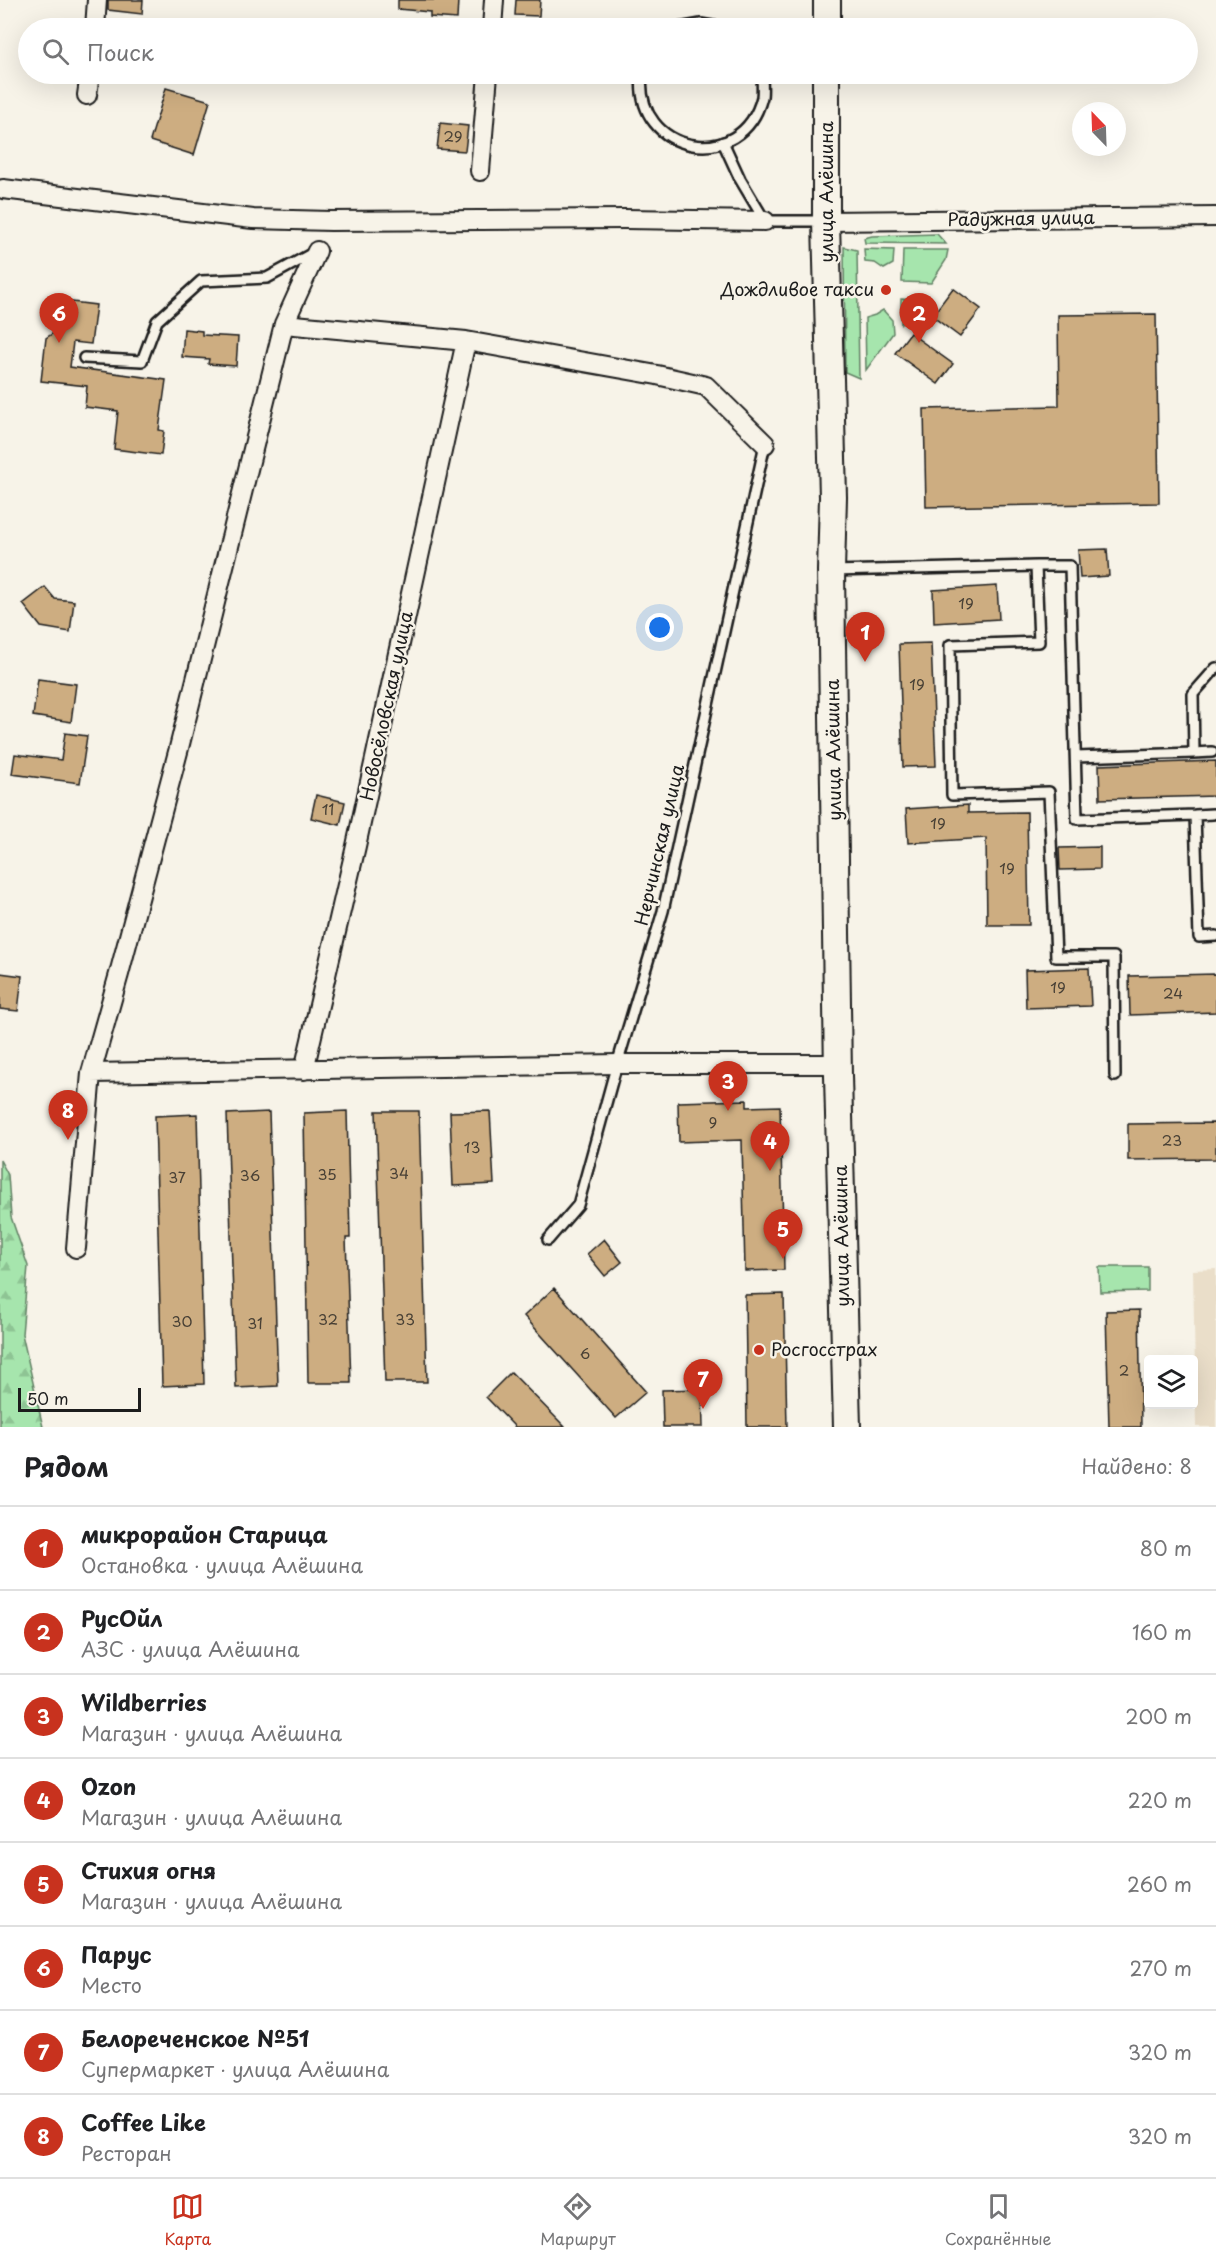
<!DOCTYPE html>
<html lang="ru">
<head>
<meta charset="utf-8">
<style>
	body { margin:0; font-family:"Playpen Sans",sans-serif; background:#f6f6f6; color:#202124 }
	.controls { position:absolute; right:18px; bottom:18px; display:grid; overflow:hidden; border-radius:6px; box-shadow:0 6px 24px #0002 }
	.controls button { width:54px; height:54px; display:grid; place-items:center; padding:0; border:0; border-bottom:2px solid #e0e0e0; background:#fff; color:#202124; font:30px sans-serif }
	.compass { position:absolute; left:1072px; top:102px; width:54px; height:54px; border-radius:50%; background:#fff; box-shadow:0 6px 24px #0002; rotate:337deg }
	.scale { position:absolute; left:18px; bottom:15px; width:123px; box-sizing:border-box; padding-left:6px; border:3px solid #1c1c1c; border-top:0; font-size:16px; line-height:21px; white-space:nowrap; color:#1c1c1c; -webkit-text-stroke:4px #f7f3e8; paint-order:stroke }
	.you { position:absolute; left:660px; top:628px; width:21px; height:21px; margin:-15px; border:4px solid #fff; border-radius:50%; background:#1a73e8; box-shadow:0 0 0 9px #1a73e833 }
	.badge { display:grid; place-items:center; width:39px; height:39px; border-radius:50%; background:#c8321e; color:#fff; font-size:20px; font-weight:700 }
	.pin { position:absolute; translate:-50% -50px; filter:drop-shadow(0 2px 3px #0008) }
	.pin::after { content:''; position:absolute; top:32px; width:21px; height:18px; background:inherit; clip-path:polygon(0 0,100% 0,50% 100%) }
	.list { margin:0; padding:0; list-style:none }
	h2 { display:flex; justify-content:space-between; align-items:center; height:78px; margin:0; padding:0 24px; font-size:26px }
	h2 small { font-size:20px; font-weight:400; color:#757577 }
	.list li { display:grid; grid-template-columns:39px 1fr auto; gap:18px; align-items:center; box-sizing:border-box; height:84px; padding:0 24px; border-top:2px solid #e0e0e0 }
	.list b { display:block; font-size:22px; white-space:nowrap }
	.list p { margin:0; font-size:20px; white-space:nowrap; color:#757577 }
	.list em { font-size:20px; font-style:normal; color:#757577 }
	.icon { flex:none; width:33px; height:33px; fill:none; stroke:currentColor; stroke-width:2; stroke-linecap:round; stroke-linejoin:round }
	.map { position:relative; flex:none; width:1216px; height:1427px; overflow:hidden }
	.search { position:absolute; background:#fff; box-shadow:0 6px 24px #0002; left:18px; right:18px; top:18px; height:66px; display:flex; align-items:center; gap:15px; box-sizing:border-box; padding:0 21px; border-radius:33px; color:#757577; font-size:22px }
	.sheet { height:750px; background:#fff }
	nav { display:flex; justify-content:space-around; align-items:center; box-sizing:border-box; height:84px; border-top:2px solid #e0e0e0; background:#fff; font-size:16px; color:#757577 }
	nav a { display:grid; justify-items:center; gap:3px }
	nav .on { color:#c8321e }
	.map>svg:first-child { display:block }
	.built { fill:#eadec9 }
	.green { fill:#a6e5ad; stroke:#618064; stroke-width:1.5 }
	.forest { fill:url(#forest-firs); stroke:#618064; stroke-width:1.5 }
	.building { fill:#cdad81; stroke:#1c1c1c; stroke-width:1.5 }
	.lines { fill:none; stroke-linecap:round; stroke-linejoin:round }
	.lane-casing { stroke:#1c1c1c; stroke-width:14 }
	.street-casing { stroke:#1c1c1c; stroke-width:22 }
	.secondary-casing { stroke:#1c1c1c; stroke-width:30 }
	.lane { stroke:#f7f3e8; stroke-width:9 }
	.street { stroke:#f7f3e8; stroke-width:18 }
	.secondary { stroke:#f7f3e8; stroke-width:26 }
	.poi-dot { fill:#c8321e; stroke:#f7f3e8; stroke-width:2 }
	.labels { text-anchor:middle; stroke-width:5; stroke-linejoin:round; paint-order:stroke }
	.number-label { font-size:15px; fill:#484035 }
	.street-label { font-size:18px; fill:#1c1c1c; stroke:#f7f3e8 }
	.poi-label { font-size:18px; fill:#1c1c1c; stroke:#f7f3e8; text-anchor:end }
</style>
</head>
<body>
<div class="map">
<svg width="1216" height="1427" viewBox="0 0 1216 1427">
	<defs>
		<pattern id="forest-firs" width="22" height="20" patternUnits="userSpaceOnUse" patternTransform="scale(1.5)"><rect width="22" height="20" fill="#a6e5ad"/><path d="M5 1l3.5 6h-7zM16 11l3.5 6h-7z" fill="#8ec494"/></pattern>
	</defs>
	<rect width="100%" height="100%" fill="#f7f3e8"/>
	<filter id="ink" filterUnits="userSpaceOnUse"><feTurbulence type="fractalNoise" baseFrequency=".0167" numOctaves="2"/><feDisplacementMap in="SourceGraphic" scale="12" xChannelSelector="R" yChannelSelector="G"/><feConvolveMatrix kernelMatrix="1 2 1 2 8 2 1 2 1" color-interpolation-filters="sRGB"/></filter>
	<g filter="url(#ink)">
		<path class="built" d="M1216,1269v158h-20l-3,-157z"/>
		<path class="green" d="M937,234l9,10 -81,-1 -1,-5 8,-2z
			M844,247l13,3 2,128 -14,-6z
			M864,249l30,1 -1,14 -9,5 -9,-6 -10,-1z
			M903,250h45l-2,10 -15,23 -29,-1z
			M901,299l18,1 -18,24z
			M883,310l9,10 1,13 -27,37 -1,-52 10,-3z
			M1099,1267h49v24l-48,1z"/>
		<path class="forest" d="M0,1160l8,15 3,42 17,49 -6,68 21,93h-43z"/>
		<path class="building" d="M108,0h35l-1,14 -34,-4z
			M398,0h60l-1,19 -27,-2v-5l-32,-3z
			M516,0h24l-1,16 -24,-1z
			M166,88l44,13 -16,54 -44,-14z
			M440,123l28,3 -3,25 -28,-2z
			M953,288l28,21 -21,28 -28,-21z
			M72,302l24,3 -5,39 -18,-2 -3,25 96,13 -7,50 5,1 -3,24 -47,-6 4,-38 -33,-4 2,-21 -46,-5 5,-43 24,-16z
			M1156,314l3,189 -233,4 -2,-98 135,-3 -1,-91z
			M184,329l18,2v4l36,2 -2,29 -28,-2 1,-5 -27,-2z
			M910,333l43,31 -15,20 -43,-31z
			M1107,549l2,27 -29,2 -2,-28z
			M997,586l2,33 -65,4 -1,-33z
			M45,587l10,12 19,2 -4,31 -29,-5 -18,-23z
			M931,643l5,123 -33,1 -4,-123z
			M38,679l38,5 -5,38 -38,-6z
			M65,733l22,3 -7,47 -68,-9 3,-20 46,6z
			M1216,761v35l-116,3 -1,-34z
			M316,795l29,7 -5,23 -29,-7z
			M968,805v8l59,-1 2,113h-42l-1,-87 -78,5 -2,-34z
			M1100,847v22l-40,1 -1,-22z
			M1089,968l2,38 -65,2 -1,-38z
			M0,973l22,3 -4,35 -18,-2z
			M1216,974v38l-86,3 -1,-39z
			M747,1100v7l33,-1 4,164 -39,1 -3,-131 -63,2 -1,-40z
			M347,1111l3,127h-4l5,145h-43l-4,-270z
			M376,1111h43l8,271h-42z
			M490,1111l4,73 -41,2 -3,-74z
			M269,1112l9,274 -42,2 -9,-274z
			M197,1114l7,270 -42,2 -7,-270z
			M1216,1123v36l-88,1v-36z
			M604,1239l18,23 -17,14 -18,-22z
			M554,1288l92,104 -30,26 -92,-102z
			M784,1294l3,133h-40l-2,-132z
			M1139,1310l2,117h-32l-3,-116z
			M511,1372l54,55h-50l-29,-30z
			M702,1389l1,38h-40l-1,-37z"/>
		<g class="lines">
			<g class="lane-casing">
				<path id="lane" d="M679,28l22,-4 23,4
					M642,74c-9,81 101,100 120,23 1,-7 0,-16 0,-23
					M723,142l17,37 25,42h59
					M84,358l58,3 15,-40 44,-40 66,-3 46,-25
					M1036,566h34l7,253 118,-4 4,122 17,-1
					M832,571l204,-5 3,76 -89,3 2,150 97,-3 7,165h58l1,119
					M1194,753l18,-1
					M1076,757l118,-4 -1,-59 23,-26
					M1195,815l18,-1
					M548,1240l30,-35 35,-127 50,-167 102,-467"/>
			</g>
			<g class="street-casing">
				<path id="street" d="M95,28l2,-28
					M492,28l2,-28
					M87,95l3,-21
					M480,171l8,-97
					M3,189l250,30 78,2 294,-2 140,2
					M826,221l390,-4
					M284,324l182,17 191,34 49,11 59,58
					M304,1070l52,-224 110,-505
					M91,1073l526,-9h221
					M76,1248l15,-175 28,-99 60,-226 105,-424 33,-73"/>
			</g>
			<g class="secondary-casing">
				<path id="secondary" d="M827,28v-28
					M826,74v147l7,276 -2,74 7,505 9,351"/>
			</g>
			<use href="#lane" class="lane"/>
			<use href="#street" class="street"/>
			<use href="#secondary" class="secondary"/>
		</g>
	</g>
	<g class="poi-dot">
		<circle cx="886" cy="290" r="6"/>
		<circle cx="759" cy="1350" r="6"/>
	</g>
	<g class="labels">
		<g class="number-label">
			<text x="453" y="142">29</text>
			<text x="966" y="609">19</text>
			<text x="917" y="690">19</text>
			<text x="328" y="815">11</text>
			<text x="938" y="829">19</text>
			<text x="1007" y="874">19</text>
			<text x="1058" y="993">19</text>
			<text x="1173" y="999">24</text>
			<text x="713" y="1128">9</text>
			<text x="1172" y="1146">23</text>
			<text x="472" y="1153">13</text>
			<text x="399" y="1179">34</text>
			<text x="327" y="1180">35</text>
			<text x="250" y="1181">36</text>
			<text x="177" y="1183">37</text>
			<text x="328" y="1325">32</text>
			<text x="405" y="1325">33</text>
			<text x="182" y="1327">30</text>
			<text x="255" y="1329">31</text>
			<text x="585" y="1359">6</text>
			<text x="1124" y="1376">2</text>
		</g>
		<g class="street-label">
			<text transform="translate(827 192) rotate(-90)" y="6">улица Алёшина</text>
			<text transform="translate(1021 219) rotate(-1)" y="6">Радужная улица</text>
			<text transform="translate(387 706) rotate(-78)" y="6">Новосёловская улица</text>
			<text transform="translate(834 750) rotate(-91)" y="6">улица Алёшина</text>
			<text transform="translate(660 845) rotate(-77)" y="6">Нерчинская улица</text>
			<text transform="translate(842 1236) rotate(-91)" y="6">улица Алёшина</text>
		</g>
		<g class="poi-label">
			<text x="874" y="296">Дождливое такси</text>
			<text x="771" y="1356" text-anchor="start">Росгосстрах</text>
		</g>
	</g>
</svg>
<div class="controls">
<button><svg class="icon" aria-label="layers" viewBox="0 0 24 24"><path d="M12 4l9 5-9 5-9-5zM3 14l9 5 9-5"/></svg></button>
</div>
<svg class="compass" viewBox="-18 -18 36 36"><path d="M0-13l5 13h-10z" fill="#e53935"/><path d="M0 13l5-13h-10z" fill="#757577"/></svg>
<div class="scale">50 m</div>
<div class="you"></div>
<div class="pin badge" style="left:865px;top:662px">1</div>
<div class="pin badge" style="left:919px;top:343px">2</div>
<div class="pin badge" style="left:728px;top:1111px">3</div>
<div class="pin badge" style="left:770px;top:1171px">4</div>
<div class="pin badge" style="left:783px;top:1259px">5</div>
<div class="pin badge" style="left:59px;top:343px">6</div>
<div class="pin badge" style="left:703px;top:1409px">7</div>
<div class="pin badge" style="left:68px;top:1140px">8</div>
<div class="search"><svg class="icon" aria-label="search" viewBox="0 0 24 24"><circle cx="10" cy="10" r="6"/><path d="M15 15l6 6"/></svg>Поиск</div>
</div>
<section class="sheet">
<h2>Рядом<small>Найдено: 8</small></h2>
<ul class="list">
<li><span class="badge">1</span><div><b>микрорайон Старица</b><p>Остановка · улица Алёшина</p></div><em>80 m</em></li>
<li><span class="badge">2</span><div><b>РусОйл</b><p>АЗС · улица Алёшина</p></div><em>160 m</em></li>
<li><span class="badge">3</span><div><b>Wildberries</b><p>Магазин · улица Алёшина</p></div><em>200 m</em></li>
<li><span class="badge">4</span><div><b>Ozon</b><p>Магазин · улица Алёшина</p></div><em>220 m</em></li>
<li><span class="badge">5</span><div><b>Стихия огня</b><p>Магазин · улица Алёшина</p></div><em>260 m</em></li>
<li><span class="badge">6</span><div><b>Парус</b><p>Место</p></div><em>270 m</em></li>
<li><span class="badge">7</span><div><b>Белореченское №51</b><p>Супермаркет · улица Алёшина</p></div><em>320 m</em></li>
<li><span class="badge">8</span><div><b>Coffee Like</b><p>Ресторан</p></div><em>320 m</em></li>
</ul>
</section>
<nav>
<a class="on"><svg class="icon" aria-label="map" viewBox="0 0 24 24"><path d="M3 6l6-2 6 2 6-2v14l-6 2-6-2-6 2zM9 4v14M15 6v14"/></svg>Карта</a>
<a><svg class="icon" aria-label="directions" viewBox="0 0 24 24"><path d="M12 3l9 9-9 9-9-9zM9 14v-3h6M13 9l2 2-2 2"/></svg>Маршрут</a>
<a><svg class="icon" aria-label="saved" viewBox="0 0 24 24"><path d="M7 4h10v16l-5-4-5 4z"/></svg>Сохранённые</a>
</nav>
</body>
</html>
